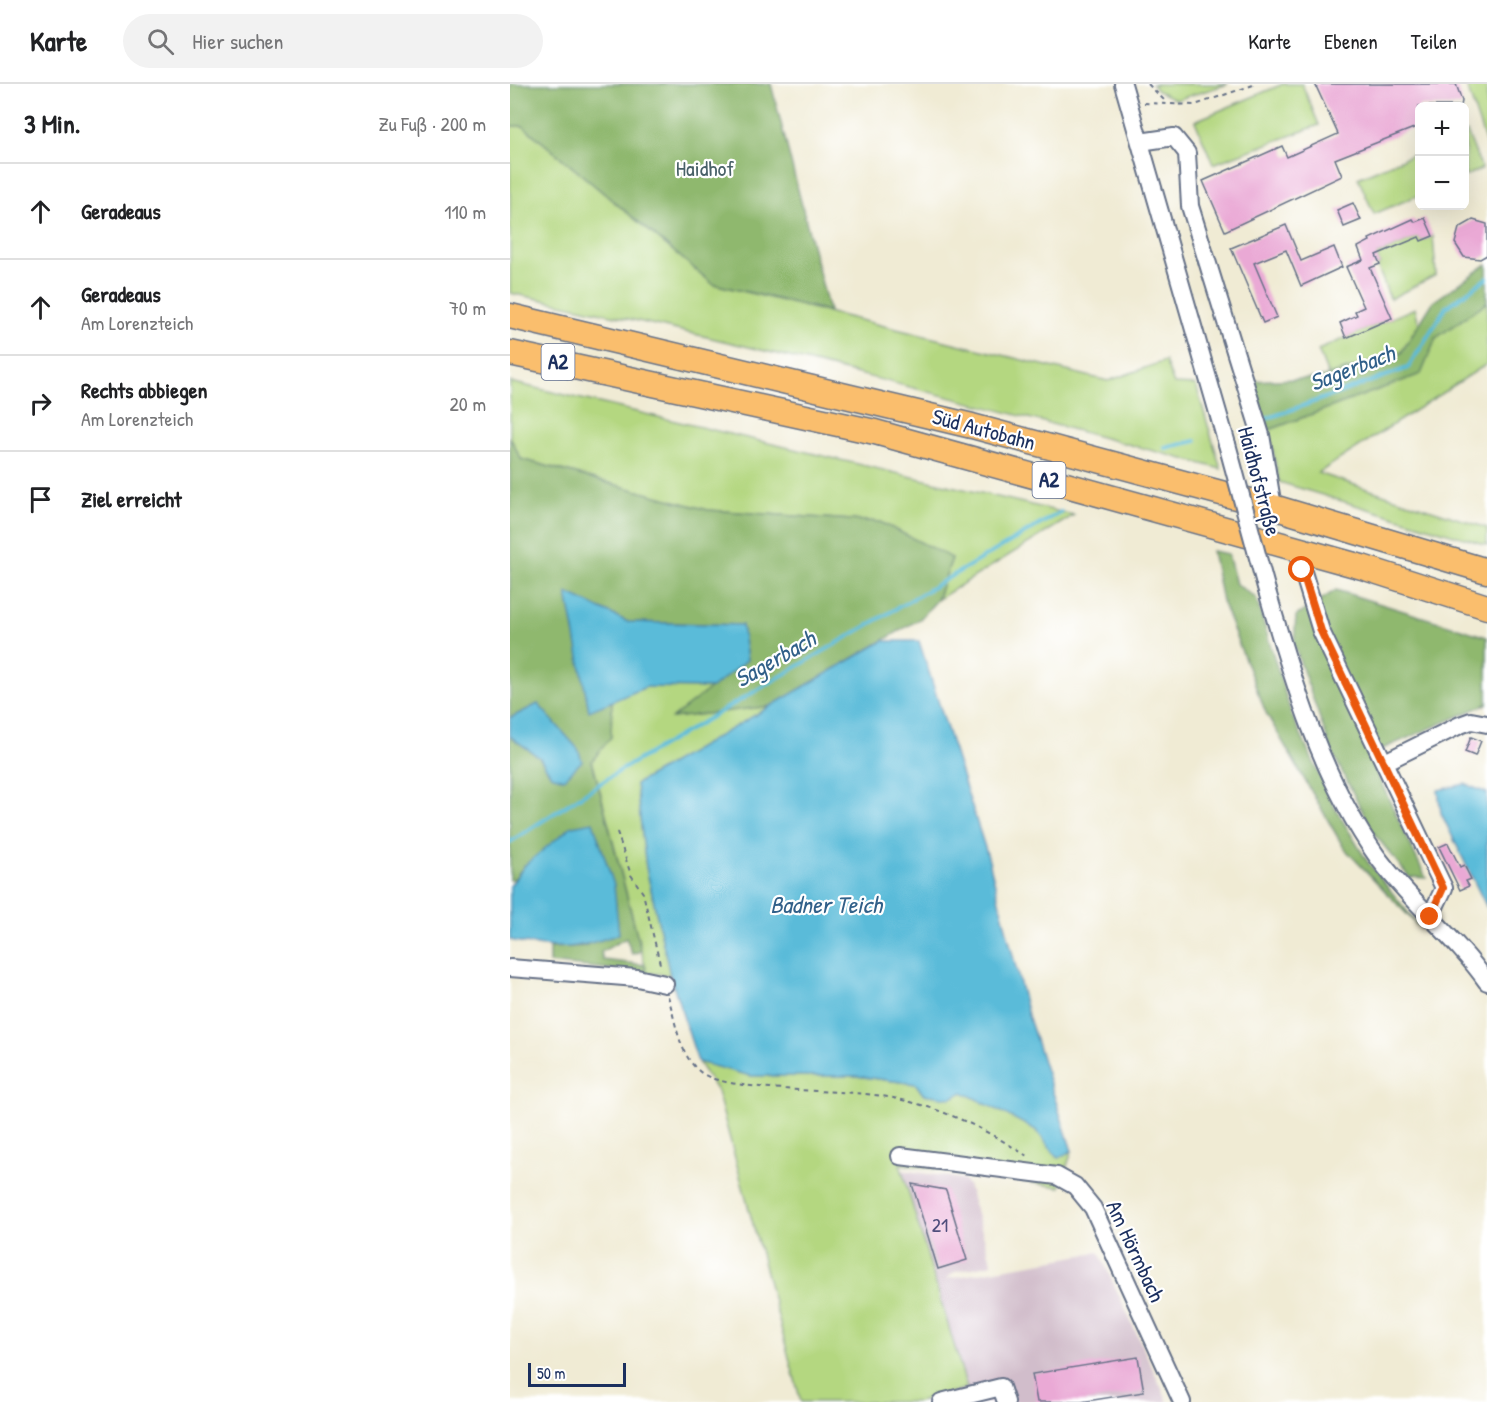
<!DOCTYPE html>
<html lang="de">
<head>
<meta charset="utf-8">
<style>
	body { margin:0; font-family:"Patrick Hand",sans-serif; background:#f2f2f2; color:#202124 }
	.controls { position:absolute; right:18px; top:18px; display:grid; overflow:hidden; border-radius:9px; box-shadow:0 6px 24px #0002 }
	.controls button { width:54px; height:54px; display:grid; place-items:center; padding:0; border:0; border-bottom:2px solid #e0e0e0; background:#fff; color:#202124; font:30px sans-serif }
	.scale { position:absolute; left:18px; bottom:15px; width:98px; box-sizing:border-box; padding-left:6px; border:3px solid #1b2f5e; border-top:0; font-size:16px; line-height:21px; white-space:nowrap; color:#1b2f5e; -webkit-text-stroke:4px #fff; paint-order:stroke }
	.stop { position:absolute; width:18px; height:18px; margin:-14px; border:4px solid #ea580c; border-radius:50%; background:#fff }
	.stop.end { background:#ea580c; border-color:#fff; box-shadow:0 2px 6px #0008 }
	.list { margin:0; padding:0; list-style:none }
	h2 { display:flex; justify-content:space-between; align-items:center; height:78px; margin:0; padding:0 24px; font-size:26px }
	h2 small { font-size:20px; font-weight:400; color:#757577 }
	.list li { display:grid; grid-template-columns:39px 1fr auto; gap:18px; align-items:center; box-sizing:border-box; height:96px; padding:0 24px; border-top:2px solid #e0e0e0 }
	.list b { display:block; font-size:22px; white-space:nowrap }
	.list p { margin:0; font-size:20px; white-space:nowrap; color:#757577 }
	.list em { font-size:20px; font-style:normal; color:#757577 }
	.icon { flex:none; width:33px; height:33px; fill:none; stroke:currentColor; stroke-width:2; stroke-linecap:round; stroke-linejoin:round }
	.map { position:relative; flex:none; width:977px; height:1318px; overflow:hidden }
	header { display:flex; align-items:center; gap:36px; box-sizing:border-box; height:84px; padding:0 30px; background:#fff; border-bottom:2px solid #e0e0e0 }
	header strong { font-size:28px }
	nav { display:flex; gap:33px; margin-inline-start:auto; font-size:21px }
	.search { width:420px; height:54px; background:#f2f2f2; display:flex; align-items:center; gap:15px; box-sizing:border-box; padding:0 21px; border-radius:33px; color:#757577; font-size:22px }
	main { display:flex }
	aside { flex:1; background:#fff }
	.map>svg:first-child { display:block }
	.industrial { fill:#d1bdcb }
	.green { fill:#b4d780; stroke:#68836f; stroke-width:1.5 }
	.forest { fill:#8fb86e; stroke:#557466; stroke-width:1.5 }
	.water { fill:#5abbd9; stroke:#3a759c; stroke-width:1.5 }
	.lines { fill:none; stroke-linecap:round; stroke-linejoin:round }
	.stream { stroke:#5abbd9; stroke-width:4 }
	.building { fill:#eaa9d5 }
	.minor-casing { stroke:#667187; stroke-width:20 }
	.highway-casing { stroke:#667187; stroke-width:27 }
	.path { stroke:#667187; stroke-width:2; stroke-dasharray:4.5 4.5; stroke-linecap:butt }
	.minor { stroke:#fff; stroke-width:16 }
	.highway { stroke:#fabe6d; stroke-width:24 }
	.minor-bridge-casing { stroke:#667187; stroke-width:20; stroke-linecap:butt }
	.minor-bridge { stroke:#fff; stroke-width:16 }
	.route { stroke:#ea580c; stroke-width:8 }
	.labels { text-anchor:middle; stroke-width:4.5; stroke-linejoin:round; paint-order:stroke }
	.number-label { font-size:20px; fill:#4f4e7c }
	.shield { fill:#fff; stroke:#5f6d8e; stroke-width:1.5 }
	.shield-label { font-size:21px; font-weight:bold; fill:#1b2f5e }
	.park-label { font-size:22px; fill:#496168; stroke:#fff }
	.street-label { font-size:22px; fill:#1b2f5e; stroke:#fff }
	.water-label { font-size:24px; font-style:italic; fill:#316089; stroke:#fff }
</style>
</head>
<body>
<header>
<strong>Karte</strong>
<div class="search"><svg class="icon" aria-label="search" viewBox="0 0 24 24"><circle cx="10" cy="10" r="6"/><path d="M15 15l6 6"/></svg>Hier suchen</div>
<nav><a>Karte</a><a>Ebenen</a><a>Teilen</a></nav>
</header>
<main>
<aside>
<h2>3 Min.<small>Zu Fuß · 200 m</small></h2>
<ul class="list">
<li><svg class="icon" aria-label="ahead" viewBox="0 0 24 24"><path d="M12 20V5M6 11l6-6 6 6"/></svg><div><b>Geradeaus</b></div><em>110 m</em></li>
<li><svg class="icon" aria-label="ahead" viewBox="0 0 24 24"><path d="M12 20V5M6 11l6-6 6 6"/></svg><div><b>Geradeaus</b><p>Am Lorenzteich</p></div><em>70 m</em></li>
<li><svg class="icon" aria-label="right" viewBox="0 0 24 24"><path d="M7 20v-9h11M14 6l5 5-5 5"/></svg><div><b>Rechts abbiegen</b><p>Am Lorenzteich</p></div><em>20 m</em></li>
<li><svg class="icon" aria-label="arrive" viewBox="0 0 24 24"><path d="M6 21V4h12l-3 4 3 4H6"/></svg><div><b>Ziel erreicht</b></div></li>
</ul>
</aside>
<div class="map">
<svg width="977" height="1318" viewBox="0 0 977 1318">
	<rect width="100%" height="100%" fill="#fff"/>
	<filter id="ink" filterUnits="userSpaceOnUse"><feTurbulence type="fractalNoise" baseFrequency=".0167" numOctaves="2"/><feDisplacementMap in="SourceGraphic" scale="12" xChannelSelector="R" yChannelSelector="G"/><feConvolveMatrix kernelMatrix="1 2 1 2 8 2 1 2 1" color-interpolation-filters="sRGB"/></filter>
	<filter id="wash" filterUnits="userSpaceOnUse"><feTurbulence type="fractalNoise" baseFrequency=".008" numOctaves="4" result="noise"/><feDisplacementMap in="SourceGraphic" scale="24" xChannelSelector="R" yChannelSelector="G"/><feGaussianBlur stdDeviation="1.35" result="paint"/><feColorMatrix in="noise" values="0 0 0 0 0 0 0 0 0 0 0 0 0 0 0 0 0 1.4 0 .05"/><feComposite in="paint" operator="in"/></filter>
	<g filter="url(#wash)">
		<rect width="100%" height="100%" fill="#f0ebd4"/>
		<path class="industrial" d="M392,1086l61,9 5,6 24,79 -37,8 -9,7 153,-27 69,150h-249l48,-14z"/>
		<path class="green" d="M642,0h76l-52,16 -20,-10z
			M773,0h19l17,41 -106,39 -18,-43z
			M956,0h21v63z
			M0,42h13l190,158 395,97 57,-20 9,23 22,1 25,84c-236,-63 -472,-126 -711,-176z
			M957,48l15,37 -17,7v-43z
			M909,68v43l-45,19 -16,-36z
			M923,152l3,39 -46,24 -13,-34 3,-1 -4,-9 43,-18 2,4z
			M977,218v62l-169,109 169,55v17l-208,-63 -10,-52 152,-56 15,-36z
			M905,224l4,16 -18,29 -73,22 -10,-25z
			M0,298l564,133 -137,85 15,-42 -72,-36 -172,-12 -187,-51 -11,-22z
			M136,603l66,1 -38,30 97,-12 -135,78 10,83 24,108 -23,-2 -55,-213 19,-23 1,-36z
			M188,978l53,14h105l60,8 7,10 28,4 12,-6 73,38 22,28 14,-7 -12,36 -160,-23 67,224 -48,14h-118l-84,-311z"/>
		<path class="forest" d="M0,0h261l58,227 -116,-27 -190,-158h-13z
			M977,180v38l-51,36 -15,36 -152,56 -18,-49 69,-3 81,-25 32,-51z
			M0,353l11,22 187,51 172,12 72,36 -15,42 -17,19 -149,87 -99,12 75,-58 -5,-35 -114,-3 -60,-28 21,116 23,-9 -1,36 -19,24 49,190 -9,3 -6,-16 -25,14 2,8 42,5 2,8 -98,-10v-15l38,-2 -62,-81 -11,14 -4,1v-144l30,22 11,17 -13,-71 -28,14z
			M702,467l16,3 8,30 20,14 36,118 43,92 32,53 54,68 -77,-81 -78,-135 -44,-112z
			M826,506l151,47v67l-119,51 58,123 -17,-1 -36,-45 -42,-82 -37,-105 2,-29z"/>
		<path class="water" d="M57,509l61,29 114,3 5,35 -35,28 -66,-1 -57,24z
			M373,557h36l69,216 40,158 44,136 -14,7 -22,-28 -73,-38 -12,6 -28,-4 -7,-10 -60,-8h-105l-53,-14 -28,-87 -24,-108 -10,-83z
			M28,620l40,45 4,12 -18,18 -13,-4 -11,-17 -30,-22v-18z
			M955,700l22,9v115l-46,-95 -3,-23z
			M83,738l21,63 5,49c-46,17 -62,16 -109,6v-54l15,-21 47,-39z"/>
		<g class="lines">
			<path class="stream" d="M753,336l145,-52 38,-61 41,-29
				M655,364l31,-7
				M0,758l111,-72 440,-258"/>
		</g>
		<g id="blocks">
			<path class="building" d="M805,0h141l6,17 -1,5h-42v20l-84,33 7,17 -117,55 -22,-50 79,-35 5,11 51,-23z
				M843,119l8,17 -17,7 -7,-17z
				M915,134l8,18 -12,5 -2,-4 -43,18 4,9 -10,4 22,50 -46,20 -6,-15 17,-8 -2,-4 9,-4 -18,-40 17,-7 -5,-13 12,-6 -1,-2 44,-20 2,3z
				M963,136l14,4v31l-7,4 -16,-2 -9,-14 4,-15z
				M776,141l15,36 33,-14 8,20 -41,19 -15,-36 -32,13 23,54 -14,6 -32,-75z
				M961,653l10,4 -6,15 -10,-4z
				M938,759l12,24 4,-2 7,14 -5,2 3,5 -9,4 -21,-43z
				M402,1100l34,6 21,70 -29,9z
				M628,1273l6,35 -63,10h-44l-5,-28z"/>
		</g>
	</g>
	<g filter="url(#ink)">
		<use href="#blocks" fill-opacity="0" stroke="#667187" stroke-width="1.5"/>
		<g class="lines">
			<g class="minor-casing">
				<path id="minor" d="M613,0l104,360
					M630,58l34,-5 13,16 3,53 71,229 12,72
					M786,465l25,82 123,257 -14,29
					M757,507c26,90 54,186 109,264 33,46 79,81 111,127
					M875,678l75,-37 11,-4 16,3
					M0,884l127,10 28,6
					M390,1072l157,20 18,10 18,22 89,194
					M431,1318l60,-15 5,15"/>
			</g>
			<g class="highway-casing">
				<path id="highway" d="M0,232l462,110 301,81 214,64
					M0,269l365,79 487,135 125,40"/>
			</g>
			<path class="path" d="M638,0l19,19
				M634,19l51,2 61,-21
				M107,748l14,43 12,18 18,75
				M158,912c8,26 11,62 35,78 27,17 127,16 163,20 60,6 112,30 161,62"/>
			<use href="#minor" class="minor"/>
			<use href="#highway" class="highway"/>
			<g class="minor-bridge-casing">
				<path id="minor-bridge" d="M717,360l40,147"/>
			</g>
			<use href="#minor-bridge" class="minor-bridge"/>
		</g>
	</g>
	<g class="lines" filter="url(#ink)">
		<path class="route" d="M792,486l19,61 122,257 -13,29"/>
	</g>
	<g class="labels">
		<g class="number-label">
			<text x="430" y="1148">21</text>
		</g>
		<g class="shield">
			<rect x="31.5" y="260" width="33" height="36" rx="4.5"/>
			<rect x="522.5" y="378" width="33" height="36" rx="4.5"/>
		</g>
		<g class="shield-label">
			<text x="48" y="285">A2</text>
			<text x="539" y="403">A2</text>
		</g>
		<g class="park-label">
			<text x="195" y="92">Haidhof</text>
		</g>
		<g class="street-label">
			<text transform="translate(474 345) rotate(15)" y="8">Süd Autobahn</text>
			<text transform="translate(750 397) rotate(75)" y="8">Haidhofstraße</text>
			<text transform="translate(626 1167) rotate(65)" y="8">Am Hörmbach</text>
		</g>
		<g class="water-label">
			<text transform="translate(842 284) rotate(-21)" y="8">Sagerbach</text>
			<text transform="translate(265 575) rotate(-30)" y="8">Sagerbach</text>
			<text x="316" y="829">Badner Teich</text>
		</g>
	</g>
</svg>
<div class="controls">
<button>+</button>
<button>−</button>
</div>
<div class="scale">50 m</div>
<div class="stop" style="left:792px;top:486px"></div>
<div class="stop end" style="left:920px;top:833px"></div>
</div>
</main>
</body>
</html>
